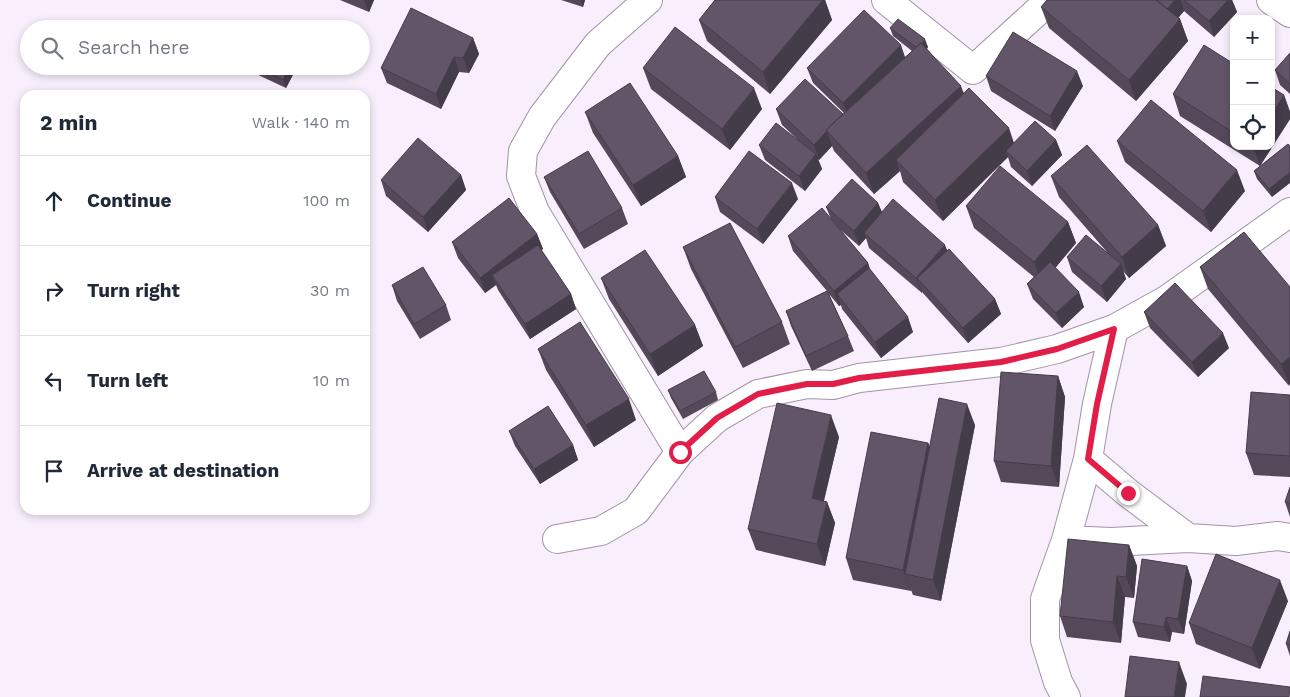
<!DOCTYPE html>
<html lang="en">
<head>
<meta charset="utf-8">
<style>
	body { margin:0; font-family:"Work Sans",sans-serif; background:#f6f6f7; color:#1f2937 }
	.controls { position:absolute; right:15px; top:15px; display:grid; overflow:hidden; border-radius:10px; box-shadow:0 2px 8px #0003 }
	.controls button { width:45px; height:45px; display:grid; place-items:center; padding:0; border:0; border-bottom:1px solid #e0e1e3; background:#fff; color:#1f2937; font:25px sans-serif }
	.stop { position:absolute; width:15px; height:15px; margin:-11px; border:4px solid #e11d48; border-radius:50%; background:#fff }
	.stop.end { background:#e11d48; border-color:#fff; box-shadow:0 1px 5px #0008 }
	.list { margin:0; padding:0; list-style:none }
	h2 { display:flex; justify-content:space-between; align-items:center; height:65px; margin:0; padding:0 20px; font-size:21px }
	h2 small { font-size:16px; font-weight:400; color:#747a83 }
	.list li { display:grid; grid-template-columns:32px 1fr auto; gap:15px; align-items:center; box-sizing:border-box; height:90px; padding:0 20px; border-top:1px solid #e0e1e3 }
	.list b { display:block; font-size:19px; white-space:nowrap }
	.list em { font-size:16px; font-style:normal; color:#747a83 }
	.icon { flex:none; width:28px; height:28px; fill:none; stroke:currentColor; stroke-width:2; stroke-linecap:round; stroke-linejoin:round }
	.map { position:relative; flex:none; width:1290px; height:697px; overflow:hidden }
	.search { position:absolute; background:#fff; box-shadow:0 2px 8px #0003; left:20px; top:20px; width:350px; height:55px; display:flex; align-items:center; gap:12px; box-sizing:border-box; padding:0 18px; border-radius:28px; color:#747a83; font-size:19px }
	.panel { position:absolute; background:#fff; box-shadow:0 2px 8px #0003; left:20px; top:90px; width:350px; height:425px; border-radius:15px }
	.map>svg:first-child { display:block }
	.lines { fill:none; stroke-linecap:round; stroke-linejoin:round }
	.minor-casing { stroke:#a293a8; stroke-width:30 }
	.minor { stroke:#fff; stroke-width:28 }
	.wall { fill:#554959 }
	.shaded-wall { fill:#453c49 }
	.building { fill:#635568; stroke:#453c49 }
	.route { stroke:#e11d48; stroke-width:6 }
</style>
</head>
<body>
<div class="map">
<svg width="1290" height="697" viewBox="0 0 1290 697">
	<rect width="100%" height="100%" fill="#f8eefc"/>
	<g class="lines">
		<g class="minor-casing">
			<path id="minor" d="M648,0l-50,44 -56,73 -19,34 -2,25 14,36 145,240
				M886,0l87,70 77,-70
				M1271,0l19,13
				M1088,459l40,34 60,45
				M557,539l44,-8 35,-20 44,-59 37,-34 41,-24 49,-10 26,1 26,-7 142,-16 56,-13 57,-20 54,-30 122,-87
				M1066,540l45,2 77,-4 48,3 42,-5 12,2
				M1066,697l-8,-15 -13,-42v-41l21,-59 22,-81 9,-55 17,-75"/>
		</g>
		<use href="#minor" class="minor"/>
	</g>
	<path class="wall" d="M340,0h34l-5,12z
		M561,0h24l-2,7z
		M715,0h110l7,20 -62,74 -63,-53 -8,-21z
		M1047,0h185l5,12 -23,25 -30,-26 -6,7 2,1 8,22 -52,60 -87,-73 -8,-21z
		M890,28l38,19 -1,2 37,44 50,50 42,-3 6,15 -30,31 -21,-19 -3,-10 -65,64 -40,-39 -3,-11 -26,23 -40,-43 -2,-5 -13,14 -1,-1 4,10 -17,22 -40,-31 -6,-15 38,-6 -15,-14 -6,-16 67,5 1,-1 -31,-30 -6,-15 98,-11 7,-6 -19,-15z
		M473,38l6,16 -10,19 -10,-1 -18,37 -54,-26 -6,-15z
		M1290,53v41l-10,-9 -5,-15z
		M1234,64v82h37l13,-51 6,17v7l-30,47 -80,-50 -7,-22z
		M248,66h49v1l-11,21 -36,-17z
		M643,68l119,41 -32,41 -79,-61z
		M986,76l97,10 -28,45 -64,-40z
		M585,112l93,44 8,21 -45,29 -48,-73z
		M1117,141l128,50 -34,41 -86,-70z
		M1288,144l-16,53 -15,-18 -3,-8z
		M461,175l5,15 -38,42 -42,-36 -5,-16z
		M1051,176l107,49 8,21 -37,32 -6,-7 3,8 -19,23 -35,-30 -5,-15 40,-5 -48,-55z
		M544,177l78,31 6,16 -44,25 -34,-57z
		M715,197l83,2 -35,45 -43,-32z
		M878,203l4,9 65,38 48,49 6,15 -33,29 -46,-51v1l-53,-45 -3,-10 -7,8 -22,-19 31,36 2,7 43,62 -32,26 -39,-49 -1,-4 -2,1 -10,-12 19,42 6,15 -42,20 -21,-45 -5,-15 41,-20 -34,-40 -5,-15 43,-17 -5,-12z
		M966,206l102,16 8,21 -21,25 29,39 -22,21 -29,-29 -6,-15 7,-7 -60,-49z
		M1244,232l45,154 -81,-97 -8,-22z
		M537,234l6,15 -2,1 30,44 5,15 -46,30 -32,-49 -2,-5 -11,8 -27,-35 -6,-16z
		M683,247l99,75 8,22 -47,24 -52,-99z
		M601,278l94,47 8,21 -45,30 -49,-77z
		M392,285l54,20 5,15 -31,19 -23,-38z
		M1144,312l85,36 -31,29 -48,-49z
		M538,349l98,71 -42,27 -48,-77z
		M1058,376l7,21 -6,90 -58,-5 -7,-21z
		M668,390l48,2 2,8 -35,19 -12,-21z
		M1290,395v82l-36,-2 -8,-22z
		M975,425l-34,176 -28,-6 -2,-5v1l-58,-11 -7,-22 82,-115 2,4z
		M509,431l64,14 5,15 -38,24 -25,-38z
		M839,437l-15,64 3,1 8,21 -10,43 -69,-16 -8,-21z
		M1290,487v30l-5,-15z
		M1129,545l8,21 -3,32 -9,-1 -4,46 -54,-6 -7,-21z
		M1187,566l5,15 -8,53 -12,-2 -2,10 -32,-5 -5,-15z
		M1288,601l-28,68 -64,-25 -7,-21z
		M1290,631v25l-4,-12z"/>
	<path class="shaded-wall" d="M364,0h10l-5,12z
		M580,0h5l-2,7z
		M823,0h2l7,20 -62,74 -7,-22z
		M1175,0h6l3,11 -11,13 -6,-15z
		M1228,0h4l5,12 -23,25 -5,-16z
		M1180,19l8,22 -52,60 -7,-21z
		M473,38l6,16 -10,19 -6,-15z
		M925,39l3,8 -8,10 -2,-8z
		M901,45l5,15 -57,58 -6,-15z
		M454,57l5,15 -18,37 -5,-15z
		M290,66l7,1 -11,21 -3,-8z
		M1077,71l6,15 -28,45 -5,-15z
		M961,86l8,21 -73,53 4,11 -26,23 -8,-21z
		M754,88l8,21 -32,41 -8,-21z
		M1284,95l6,17v7l-30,47 -7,-20h18v-31z
		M1009,128l7,21 -10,2 2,6 -65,64 -8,-21z
		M827,131l5,15 -13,14 -5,-15z
		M1056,140l6,15 -30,31 -5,-15z
		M816,154l6,15 -17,22 -6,-15z
		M678,156l8,21 -45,29 -8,-21z
		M1237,170l8,21 -34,41 -8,-21z
		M1290,172v11l-18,14 -3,-8z
		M461,175l5,15 -38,42 -5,-15z
		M792,183l6,16 -35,45 -6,-15z
		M878,203l6,15 -20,15 2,5 -7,8 -5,-15z
		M1068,222l8,21 -34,41 -8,-22z
		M1158,225l8,21 -37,32 -7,-21z
		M537,234l6,15 -45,35 -6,-9 4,10 -11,8 -5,-15z
		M945,245l6,15 -34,18 5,14v1l-6,-15z
		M868,263l5,15 -36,16 4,11 -2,1 -5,-15z
		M1121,264l5,15 -19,23 -6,-16z
		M1079,292l5,15 -22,21 -6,-15z
		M571,294l5,15 -46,30 -5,-15z
		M995,299l6,15 -33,29 -5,-15z
		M908,317l5,15 -32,26 -6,-16z
		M695,325l8,21 -45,30 -8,-22z
		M1223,333l6,15 -31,29 -6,-15z
		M1290,357v27l-1,2 -8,-22z
		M1058,376l7,21 -6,90 -8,-21z
		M629,399l7,21 -42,27 -8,-22z
		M967,404l8,21 -34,176 -8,-21z
		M831,415l8,22 -20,83 -7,-22z
		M928,443l8,22 -31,109 6,17 -8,-21z
		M573,445l5,15 -38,24 -6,-15z
		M827,502l8,21 -10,43 -8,-22z
		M1129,545l8,21 -3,32 -8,-21z
		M1187,566l5,15 -8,53 -6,-15z
		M1117,576l8,21 -4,46 -8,-21z
		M1280,580l8,21 -28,68 -8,-21z
		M1166,617l6,15 -2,10 -6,-15z
		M1179,662l8,22 -2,13h-11z"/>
	<path class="building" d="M715,0h108l-60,72 -64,-52z
		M1047,0h109l24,19 -51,61 -88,-73z
		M1157,0h18l-8,9z
		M1184,0h44l-19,21z
		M411,8l62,30 -10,20 -9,-1 -18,37 -55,-26z
		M864,10l37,35 -58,58 -36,-35z
		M898,19l27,20 -3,4h-1l-5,4 -26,-19z
		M675,27l79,61 -32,41 -79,-61z
		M1013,32l64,39 -27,45 -64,-40z
		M921,43l40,43 -95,87 -40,-43z
		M1204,45l30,19v69l-61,-39z
		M1290,53v31l-15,-14z
		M254,66h36l-7,14z
		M805,79l38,35 -17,16 1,1 -13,14 -38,-36z
		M630,83l48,73 -45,29 -48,-73z
		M1271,87l13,8 -13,20z
		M969,88l40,40 -74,72 -39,-40z
		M1151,100l86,70 -34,41 -86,-70z
		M1035,121l21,19 -29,31 -21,-20z
		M776,123l40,31 -17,22 -40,-31z
		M418,138l43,37 -38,42 -42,-37z
		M1288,144l2,2v26l-21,17 -15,-18z
		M1087,145l71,80 -36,32 -71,-81z
		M588,151l34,57 -43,26 -35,-57z
		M749,151l43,32 -35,46 -42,-32z
		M1000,166l68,56 -34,40 -68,-56z
		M852,179l26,24 -24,28 -28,-24z
		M509,198l28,36 -57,44 -28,-36z
		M893,199l52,46 -29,33 -52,-45z
		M822,208l46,55 -34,28 -46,-55z
		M730,223l52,99 -47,25 -52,-100z
		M1244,232l46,55v70l-9,7 -81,-97z
		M1086,235l35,29 -20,22 -34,-29z
		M538,245l33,49 -46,30 -33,-49z
		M949,249l46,50 -32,29 -46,-50z
		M645,250l50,75 -45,29 -49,-76z
		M1050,262l29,30 -23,21 -29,-29z
		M423,267l23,38 -32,19 -22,-39z
		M869,268l39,49 -33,25 -38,-48z
		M1175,283l48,50 -31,29 -48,-50z
		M827,291l21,45 -42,20 -20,-45z
		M580,322l49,77 -43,26 -48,-76z
		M704,371l12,21 -36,19 -12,-21z
		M1001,372l57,4 -7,90 -57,-5z
		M1251,392l39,3v61l-44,-3z
		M939,398l28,6 -34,176 -28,-6z
		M777,403l54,12 -19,83 15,4 -10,42 -69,-15z
		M548,406l25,39 -39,24 -25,-38z
		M871,432l57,11 -25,127 -57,-12z
		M1290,487v17l-5,-2z
		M1068,539l61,6 -3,32 -9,-1 -4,46 -53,-6z
		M1216,554l64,26 -28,68 -63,-25z
		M1142,559l45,7 -9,53 -12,-2 -2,10 -31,-5z
		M1290,631v14l-4,-1z
		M1130,656l49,6 -5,35h-49z
		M1203,676l87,11 -1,10h-89z"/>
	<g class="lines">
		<path class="route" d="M680,452l37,-34 41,-24 49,-10h26l26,-6 142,-16 56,-13 57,-20 -17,75 -9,55 40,34"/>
	</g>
</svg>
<div class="controls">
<button>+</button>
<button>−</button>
<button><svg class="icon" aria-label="locate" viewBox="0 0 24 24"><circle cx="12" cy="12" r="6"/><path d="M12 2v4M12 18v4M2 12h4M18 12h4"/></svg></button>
</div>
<div class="stop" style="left:680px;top:452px"></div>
<div class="stop end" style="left:1128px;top:493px"></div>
<div class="search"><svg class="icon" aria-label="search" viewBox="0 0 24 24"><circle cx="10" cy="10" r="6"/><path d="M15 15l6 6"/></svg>Search here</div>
<section class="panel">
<h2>2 min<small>Walk · 140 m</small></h2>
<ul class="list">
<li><svg class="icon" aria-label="ahead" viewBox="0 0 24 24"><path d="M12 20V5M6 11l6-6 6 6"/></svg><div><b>Continue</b></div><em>100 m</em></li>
<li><svg class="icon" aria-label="right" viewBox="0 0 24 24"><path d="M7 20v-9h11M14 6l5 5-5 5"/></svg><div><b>Turn right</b></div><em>30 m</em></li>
<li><svg class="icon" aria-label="left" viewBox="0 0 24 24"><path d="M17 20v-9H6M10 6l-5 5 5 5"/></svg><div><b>Turn left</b></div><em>10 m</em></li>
<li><svg class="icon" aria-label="arrive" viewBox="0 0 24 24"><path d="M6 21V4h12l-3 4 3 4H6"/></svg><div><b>Arrive at destination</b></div></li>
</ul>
</section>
</div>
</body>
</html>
